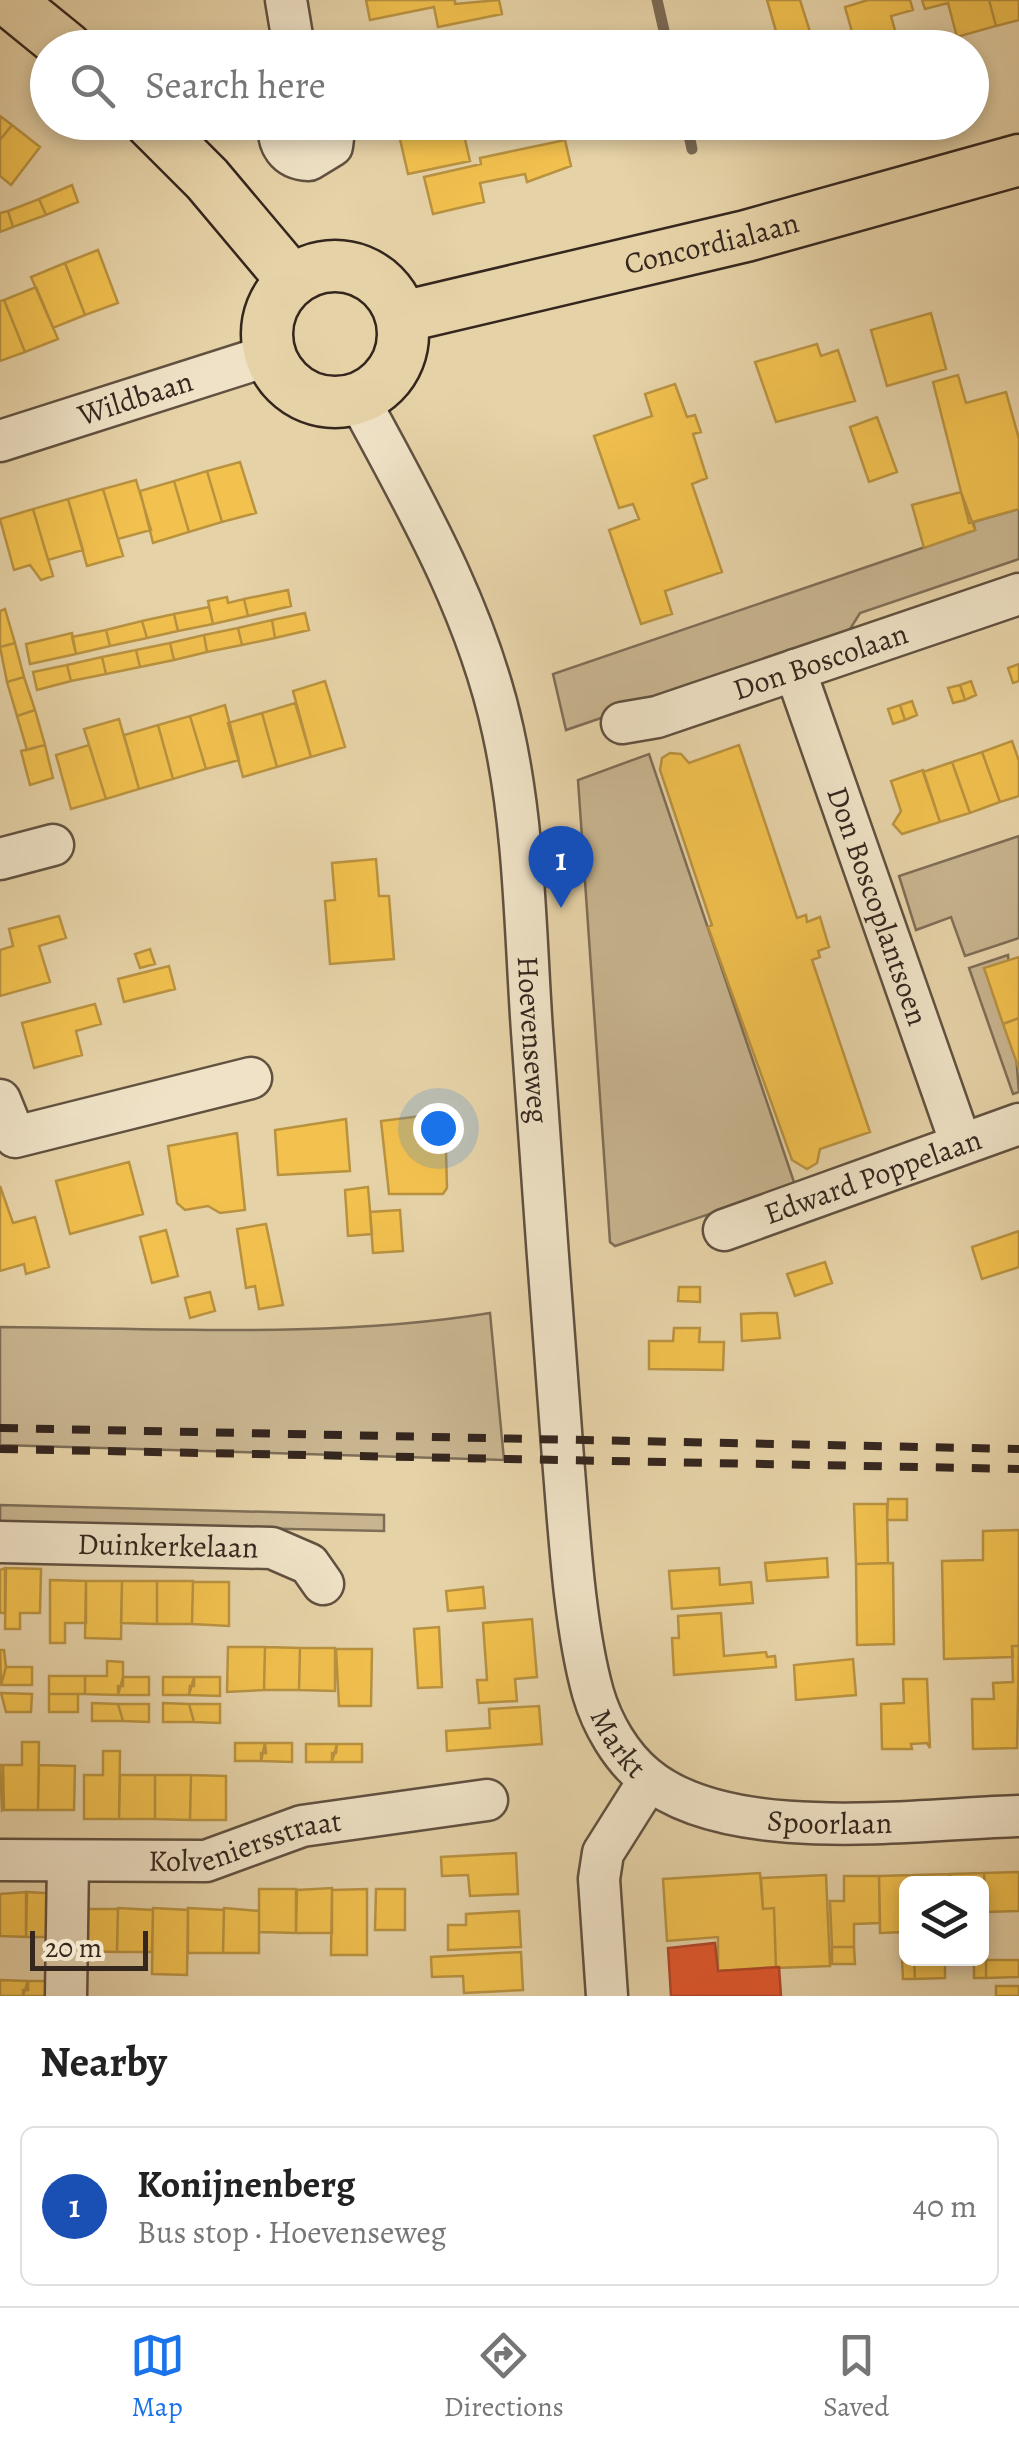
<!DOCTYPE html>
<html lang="en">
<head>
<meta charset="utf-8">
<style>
	body { margin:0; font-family:Alegreya,serif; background:#f2f2f2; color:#222 }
	.controls { position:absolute; right:30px; bottom:30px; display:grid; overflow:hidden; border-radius:15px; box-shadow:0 5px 15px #0003 }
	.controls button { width:90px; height:90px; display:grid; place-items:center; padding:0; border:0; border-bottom:2px solid #e0e0e0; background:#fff; color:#222; font:50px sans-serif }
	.scale { position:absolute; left:30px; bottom:25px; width:118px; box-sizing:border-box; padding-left:10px; border:5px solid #35261e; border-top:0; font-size:28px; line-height:35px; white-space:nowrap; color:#35261e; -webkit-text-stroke:8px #efe2c6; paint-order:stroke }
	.you { position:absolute; left:438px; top:1128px; width:35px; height:35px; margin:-25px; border:8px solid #fff; border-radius:50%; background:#1a73e8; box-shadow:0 0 0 15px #1a73e833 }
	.badge { display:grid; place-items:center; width:65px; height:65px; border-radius:50%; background:#1a73e8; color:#fff; font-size:32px; font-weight:700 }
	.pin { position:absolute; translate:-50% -82px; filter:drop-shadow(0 2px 5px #0008) }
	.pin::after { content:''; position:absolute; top:52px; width:35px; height:30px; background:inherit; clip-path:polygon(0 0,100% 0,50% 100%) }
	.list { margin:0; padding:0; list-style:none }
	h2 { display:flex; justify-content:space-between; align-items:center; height:130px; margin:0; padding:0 40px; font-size:42px }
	h2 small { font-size:32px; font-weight:400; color:#767676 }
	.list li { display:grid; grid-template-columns:65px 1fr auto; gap:30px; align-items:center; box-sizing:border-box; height:160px; margin:0 20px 20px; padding:0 20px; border:2px solid #e0e0e0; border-radius:15px }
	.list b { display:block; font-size:38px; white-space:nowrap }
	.list p { margin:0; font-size:32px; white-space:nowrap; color:#767676 }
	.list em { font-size:32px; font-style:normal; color:#767676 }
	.icon { flex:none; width:55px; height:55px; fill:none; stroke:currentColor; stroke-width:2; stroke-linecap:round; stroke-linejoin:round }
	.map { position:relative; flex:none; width:1019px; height:1996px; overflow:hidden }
	.search { position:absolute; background:#fff; box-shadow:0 5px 15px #0003; left:30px; right:30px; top:30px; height:110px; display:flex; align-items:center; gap:25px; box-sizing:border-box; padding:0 35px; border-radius:55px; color:#767676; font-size:38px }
	.sheet { height:310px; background:#fff }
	nav { display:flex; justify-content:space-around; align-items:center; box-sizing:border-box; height:140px; border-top:2px solid #e0e0e0; background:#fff; font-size:28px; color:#767676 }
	nav a { display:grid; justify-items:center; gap:5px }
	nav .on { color:#1a73e8 }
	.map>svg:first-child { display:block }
	.green { fill:#c8b590; stroke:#7e6e57; stroke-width:2.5 }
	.homes { fill:#f2c14e; stroke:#b99240; stroke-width:2.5 }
	.shops { fill:#e4572e; stroke:#b04829; stroke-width:2.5 }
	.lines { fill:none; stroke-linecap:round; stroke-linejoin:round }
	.stream { stroke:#7b6a54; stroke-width:11 }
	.minor-casing { stroke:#615140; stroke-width:45 }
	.major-casing { stroke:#35261e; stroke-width:55 }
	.minor { stroke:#efe2c6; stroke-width:40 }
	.major { stroke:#e6d2a7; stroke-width:50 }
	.rail { stroke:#35261e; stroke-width:8; stroke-dasharray:18 18; stroke-linecap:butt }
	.labels { text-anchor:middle; stroke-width:10; stroke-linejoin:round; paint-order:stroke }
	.street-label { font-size:30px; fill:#35261e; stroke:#efe2c6 }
</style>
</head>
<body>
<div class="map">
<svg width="1019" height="1996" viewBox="0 0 1019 1996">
	<rect width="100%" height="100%" fill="#e6d2a7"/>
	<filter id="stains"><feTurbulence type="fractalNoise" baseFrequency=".002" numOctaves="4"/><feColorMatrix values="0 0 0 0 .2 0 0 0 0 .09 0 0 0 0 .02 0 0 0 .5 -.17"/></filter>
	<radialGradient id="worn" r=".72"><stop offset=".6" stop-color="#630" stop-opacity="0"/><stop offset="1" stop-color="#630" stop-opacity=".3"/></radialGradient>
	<path class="green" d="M1019,509v50l-159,54 -13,21 -281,96 -13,-56 422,-144 -2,-8z
		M649,754l146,431 -180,61 -5,-4 -32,-462z
		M1019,836v102l-54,18 -14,-39 -35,13 -17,-54z
		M1008,955l11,137 -6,2 -44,-126z
		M490,1313l14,147 -504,-15v-118c163,1 329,12 490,-14z
		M0,1505l384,10v16l-384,-8z"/>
	<path class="homes" d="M366,0h89v4l44,-4 3,14 -64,13 -4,-20 -64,13z
		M767,0h33l11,35 -25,8 2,5h-58l47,-13z
		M868,0h42l3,10 -22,6 9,32h-64l-1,-4 19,-5 -9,-32z
		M922,0h67l7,26 -39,11 -9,-34 -23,6z
		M989,0h30v20l-23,6z
		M0,116l12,9 -12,15z
		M396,122h65l9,39 -62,13z
		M12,125l28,22 -29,38 -11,-9v-36z
		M565,140l6,26 -44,16 -2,-8 -45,9 4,19 -51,12 -9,-37 57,-13 -1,-6z
		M72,185l6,17 -32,13 -7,-16z
		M39,199l7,16 -33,12 -5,-16z
		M8,211l5,16 -13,5v-19z
		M98,250l20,53 -33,12 -20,-52z
		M65,263l20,52 -32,13 -22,-51z
		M36,287l22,52 -33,13 -21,-52z
		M4,300l21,52 -25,9v-60z
		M931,313l15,56 -59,17 -16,-56z
		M817,344l4,12 17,-6 17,51 -79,21 -21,-60z
		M958,375l8,28 40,-11 13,47v70l-50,14 -36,-141z
		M675,384l12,33 8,-2 6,17 -8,2 14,44 -15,6 30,88 -57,19 7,23 -31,10 -32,-94 30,-11 -6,-15 -14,4 -25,-72 58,-20 -7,-22z
		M877,417l20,55 -28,10 -19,-55z
		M240,462l16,51 -34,9 -15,-51z
		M207,471l15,51 -33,10 -15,-51z
		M136,480l15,50 -33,9 -15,-50z
		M174,481l15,51 -36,11 -13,-52z
		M103,489l20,67 -36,10 -19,-67z
		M961,492l14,38 -51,18 -12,-43z
		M68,499l15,51 -35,10 -15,-51z
		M33,509l20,67 -12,4 -11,-15 -16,5 -14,-51z
		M288,590l3,16 -43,10 -4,-17z
		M227,597l1,6 16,-4 4,17 -35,8 -5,-23z
		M209,607l4,17 -35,7 -4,-17z
		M5,609l10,34 -15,4v-36z
		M305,613l4,17 -34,8 -3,-18z
		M174,614l4,17 -31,7 -5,-17z
		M272,620l3,18 -33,7 -4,-17z
		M142,621l5,17 -37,8 -4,-16z
		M238,628l4,17 -35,7 -3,-17z
		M106,630l4,16 -34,8 -4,-17z
		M72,633l4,21 -46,10 -4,-20z
		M204,635l3,17 -33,8 -4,-17z
		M15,643l9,34 -17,5 -7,-35z
		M170,643l4,17 -34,7 -4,-17z
		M136,650l4,17 -34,7 -4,-17z
		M102,657l4,17 -35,7 -4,-16z
		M1019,664v17l-6,2 -5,-15z
		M67,665l4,16 -34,9 -4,-18z
		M24,677l11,33 -18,6 -10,-34z
		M325,681l20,66 -34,10 -18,-66z
		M971,681l5,14 -11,5 -5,-15z
		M960,685l5,15 -12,3 -5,-15z
		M912,701l5,14 -12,5 -5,-15z
		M295,703l16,54 -34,10 -15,-54z
		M225,705l14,55 -33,9 -16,-53z
		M900,705l5,15 -12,4 -5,-15z
		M35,710l10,35 -18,5 -10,-34z
		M262,713l15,54 -34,10 -15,-54z
		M190,716l16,53 -33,10 -15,-54z
		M119,719l20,70 -33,10 -22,-70z
		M158,725l15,54 -34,10 -15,-54z
		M1012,741l7,20v35l-19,6 -18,-50z
		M45,745l8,33 -23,7 -9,-34z
		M89,745l17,54 -35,10 -15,-54z
		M739,745l58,173 9,-3 1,7 13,-5 9,30 -11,4 2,6 -8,3 58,172 -50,17 -3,14 -10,6 -15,-9 -84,-233 4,-2 -52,-155 2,-12 8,-5 11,1 8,9z
		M982,752l18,50 -30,11 -18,-51z
		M952,762l18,51 -30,9 -17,-50z
		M923,770l17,52 -38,12 -9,-10 8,-13 -10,-30z
		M376,859l3,37h10l5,63 -64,5 -5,-63 10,-1 -3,-37z
		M59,916l7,22 -27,8 11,36 -50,14v-46l13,-4 -4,-17z
		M150,949l5,15 -15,4 -5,-14z
		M1019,957v61l-16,6 -19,-56z
		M169,966l6,23 -51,13 -6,-23z
		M95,1004l6,20 -25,7 6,24 -48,13 -12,-45z
		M1019,1018v51l-16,-45z
		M445,1113l2,75 -4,6h-54l-8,-73z
		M346,1119l4,52 -72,4 -3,-45z
		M237,1133l8,77 -25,3 -12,-7 -23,4 -8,-7 -9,-57z
		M129,1162l14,52 -73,20 -14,-53z
		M0,1186l13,37 22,-6 14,50 -23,7 -2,-10 -24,7z
		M368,1187l4,47 -24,2 -3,-46z
		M400,1210l3,41 -30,2 -3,-41z
		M266,1224l17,81 -24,4 -4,-23 -9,2 -9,-59z
		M166,1230l12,46 -26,7 -12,-46z
		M1019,1231v36l-37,12 -10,-32z
		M825,1262l7,21 -37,13 -8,-22z
		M679,1287h21v15l-22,-1z
		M210,1292l5,19 -25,7 -5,-20z
		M761,1313h16l3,25 -38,3 -1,-27z
		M674,1328h26l-1,14h25l-1,28 -74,-1v-28h24z
		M888,1499h19v21h-20z
		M854,1504h33l1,59 -32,1z
		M1019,1530v116h-7l1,11 -69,2 -2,-98 41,-1v-29z
		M827,1558l1,19 -61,4 -2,-18z
		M893,1563l1,81 -37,1 -1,-81z
		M5,1568v45h-5v-43z
		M6,1568l35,1 -1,44h-20v16h-15z
		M719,1568l1,17 31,-3 2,21 -81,6 -3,-38z
		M50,1580l36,1v42h-21v20h-15z
		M86,1581h36l-1,58 -36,-1z
		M122,1581h35v43l-36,-1z
		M157,1581h36l-1,43h-35z
		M193,1582h36v44l-37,-2z
		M483,1587l2,21 -37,3 -2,-20z
		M721,1613l3,43 42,-4 1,5 8,-1 1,11 -102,8 -2,-37h7l-1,-22z
		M532,1619l5,58 -22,2 2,22 -38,2 -2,-23h10l-4,-57z
		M439,1627l3,60 -24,1 -4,-59z
		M1012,1646h7l-2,102 -44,1 -1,-50h22l-1,-16 20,-1z
		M228,1647h37l-1,43 -37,2z
		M265,1647l35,1 -1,42h-35z
		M300,1648h35v43l-36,-1z
		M336,1649h36l-1,57h-32z
		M0,1650h4l2,17 -5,18z
		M853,1659l3,36 -60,5 -2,-35z
		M107,1661l16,1v24h-5v9l-33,-1v-18h22z
		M6,1667h26v18h-31z
		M49,1676h36v18h-36z
		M123,1677h26v18h-31z
		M163,1677h31v9h-4l-1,9h-26z
		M194,1677h26v19l-31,-1z
		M903,1679h24l3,69 -3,-5 -16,1 1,5h-30l-1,-45 23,-1z
		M1,1693l31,1 -1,18h-25z
		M49,1694h29v18h-29z
		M92,1703l26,1 5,17h-31z
		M163,1703l26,1 5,18h-31z
		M118,1704h31v18l-26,-1z
		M189,1704h31v19l-26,-1z
		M539,1706l3,38 -95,7 -1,-20 44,-3 -1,-19z
		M22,1742h17l-1,68h-34l-1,-45h19z
		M235,1743h30l1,10h-5v8h-26z
		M265,1743h27v19l-31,-1z
		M306,1744h31l-1,9h-4v9h-26z
		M337,1744h25v18h-30z
		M103,1751h17l-1,68h-35v-44h19z
		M0,1765h3v44l-1,1z
		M39,1765l36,1 -1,44h-36z
		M120,1775h35v44h-36z
		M155,1775h36l-1,45 -35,-1z
		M191,1775l35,1v44h-36z
		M516,1853l2,41 -48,2 -2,-21 -26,1 -1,-19z
		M1019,1872v39l-33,1 -2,-39z
		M760,1873l3,36 11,-1 2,60 -58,3v-34l-51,4 -4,-62z
		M984,1873l2,49h-4v-38h-32v-10z
		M950,1874v10h-36v-9z
		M826,1875l4,91 -54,2 -2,-60 -11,1 -2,-31z
		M914,1875v9h-8v48l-26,1 -1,-57z
		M844,1876h35l1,47 -26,1v23h-22l-2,-46h14z
		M332,1888v45h-36l1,-43z
		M259,1889h37v44l-37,-1z
		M367,1889v66h-36l1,-65z
		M376,1889h29v41h-30z
		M26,1892v45l-26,-1v-42z
		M27,1892l33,2 2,43h-36z
		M118,1908l35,2 -1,42h-35z
		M153,1908l35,2 -1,65 -35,-1z
		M188,1908l36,2 -1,43h-35z
		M224,1908l35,3v42h-36z
		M84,1909h34l-1,43 -35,-1z
		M519,1911l2,36 -73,3v-25h18v-11z
		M832,1947h22l1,17h-23z
		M521,1952l2,38 -59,3 -1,-17 -31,1 -1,-20z
		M982,1956h4v22h-12v-20z
		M902,1958h12l1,21h-12z
		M914,1958h31v20l-30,1z
		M986,1960h33v17l-33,1z
		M0,1980l28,1v9h-5v6h-23z
		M28,1981h25v15h-30z
		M996,1986h23v10h-23z"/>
	<path class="shops" d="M715,1943l3,28 61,-4 2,29h-110l-3,-48z"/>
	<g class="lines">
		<path class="stream" d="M657,0l11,48
			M686,122l6,27"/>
		<g class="minor-casing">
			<g id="minor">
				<path d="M286,0l8,48"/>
				<path d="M280,122c-4,22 7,37 29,38l23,-14 3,-24"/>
				<path id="s1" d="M358,398c58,107 119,213 145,333 22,99 22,200 29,300 10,142 20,285 31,427 6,71 11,167 30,235 9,31 28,64 53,84 83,69 269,42 373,39"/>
				<path id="s2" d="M0,441l270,-86"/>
				<path id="s3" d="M795,670l166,474"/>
				<path id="s4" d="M622,723l35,-6 362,-123"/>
				<path d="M0,859l53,-14"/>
				<path d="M0,1100l15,37 236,-59"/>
				<path id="s5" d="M724,1230l295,-106"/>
				<path id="s6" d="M0,1542l272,6 37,16 14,20"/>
				<path id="s7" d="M0,1860l206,1 96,-35 185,-26"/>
				<path d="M66,1996l2,-135"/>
				<path d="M607,1996l-8,-117 4,-26 46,-73"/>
			</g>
		</g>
		<g class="major-casing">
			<g id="major">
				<path d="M8,0l59,48"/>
				<path d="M150,122l57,57 85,101"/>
				<circle cx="335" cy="334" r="68"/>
				<path id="s8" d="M402,317l344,-81 273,-76"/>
			</g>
		</g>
		<use href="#minor" class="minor"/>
		<use href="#major" class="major"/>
		<path class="rail" d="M0,1428l1019,21
			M0,1449l1019,20"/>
	</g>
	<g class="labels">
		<g class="street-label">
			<text dy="10" stroke="none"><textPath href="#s8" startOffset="318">Concordialaan</textPath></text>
			<text dy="10" stroke="none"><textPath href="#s2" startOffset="142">Wildbaan</textPath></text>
			<text dy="10" stroke="none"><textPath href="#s4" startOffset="208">Don Boscolaan</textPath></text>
			<text dy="10" stroke="none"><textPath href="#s3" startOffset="250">Don Boscoplantsoen</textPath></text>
			<text dy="10" stroke="none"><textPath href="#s1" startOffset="675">Hoevenseweg</textPath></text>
			<text dy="10" stroke="none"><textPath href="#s5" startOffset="158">Edward Poppelaan</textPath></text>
			<text dy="10" stroke="none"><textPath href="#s6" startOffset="168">Duinkerkelaan</textPath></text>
			<text dy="10" stroke="none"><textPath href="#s1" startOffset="1388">Markt</textPath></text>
			<text dy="10" stroke="none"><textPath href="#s1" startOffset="1625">Spoorlaan</textPath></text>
			<text dy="10" stroke="none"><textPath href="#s7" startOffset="248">Kolveniersstraat</textPath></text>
		</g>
	</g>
	<rect width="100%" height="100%" filter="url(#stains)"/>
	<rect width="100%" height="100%" fill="url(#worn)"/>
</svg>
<div class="controls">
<button><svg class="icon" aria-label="layers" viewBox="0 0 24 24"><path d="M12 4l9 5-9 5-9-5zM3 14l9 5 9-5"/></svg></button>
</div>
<div class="scale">20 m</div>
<div class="you"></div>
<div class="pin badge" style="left:561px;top:908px;background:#1a4fb4">1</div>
<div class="search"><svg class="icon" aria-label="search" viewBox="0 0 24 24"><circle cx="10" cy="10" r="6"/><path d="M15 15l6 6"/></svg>Search here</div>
</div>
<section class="sheet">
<h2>Nearby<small></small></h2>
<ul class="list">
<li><span class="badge" style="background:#1a4fb4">1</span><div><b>Konijnenberg</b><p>Bus stop · Hoevenseweg</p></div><em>40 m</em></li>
</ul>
</section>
<nav>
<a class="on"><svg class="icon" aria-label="map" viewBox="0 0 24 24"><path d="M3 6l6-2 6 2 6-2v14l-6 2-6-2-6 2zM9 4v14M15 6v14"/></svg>Map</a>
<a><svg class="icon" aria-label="directions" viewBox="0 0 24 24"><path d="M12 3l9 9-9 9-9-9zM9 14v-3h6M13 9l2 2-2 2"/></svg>Directions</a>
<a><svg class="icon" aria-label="saved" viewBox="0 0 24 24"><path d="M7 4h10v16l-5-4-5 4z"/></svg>Saved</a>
</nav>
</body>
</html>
